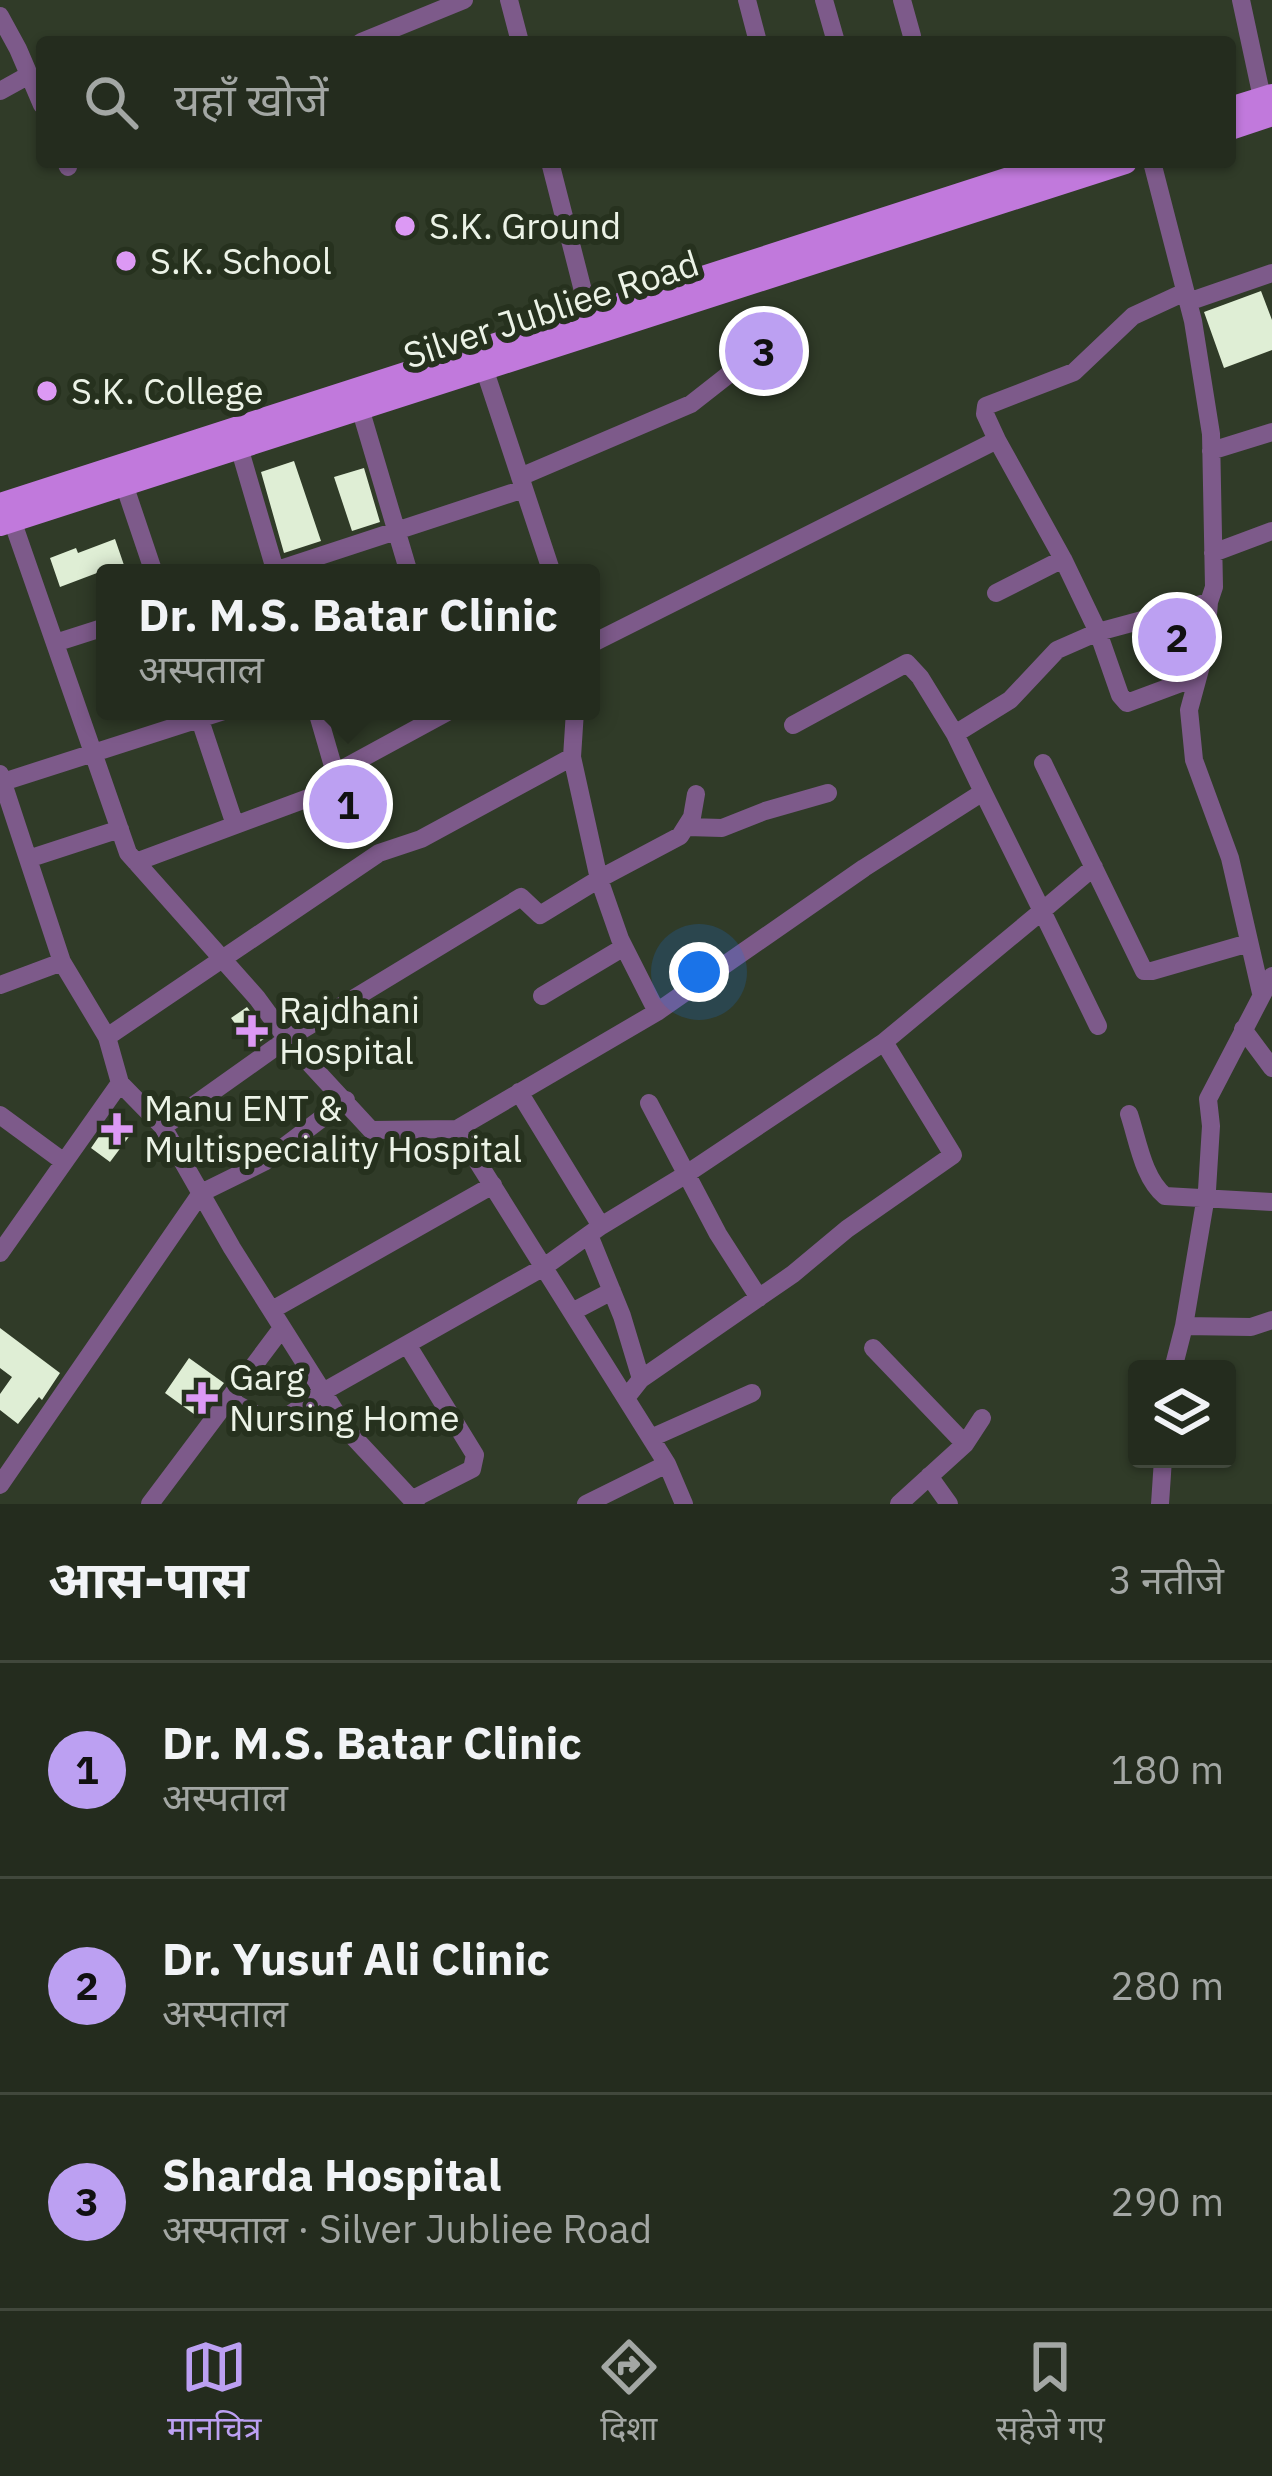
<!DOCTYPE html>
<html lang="hi">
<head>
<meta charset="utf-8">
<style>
	body { margin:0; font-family:"IBM Plex Sans","Noto Sans Devanagari",sans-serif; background:#30382b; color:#f1f3f6 }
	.controls { position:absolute; right:36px; bottom:36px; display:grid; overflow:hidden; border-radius:12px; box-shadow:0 3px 9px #0004 }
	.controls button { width:108px; height:108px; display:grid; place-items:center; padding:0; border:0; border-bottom:3px solid #41483c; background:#242c1e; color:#f1f3f6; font:60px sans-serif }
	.you { position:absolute; left:699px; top:972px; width:42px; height:42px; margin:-30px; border:9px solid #fff; border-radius:50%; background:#1a73e8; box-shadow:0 0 0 18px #1a73e833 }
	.badge { display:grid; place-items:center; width:78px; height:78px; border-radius:50%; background:#bca0f2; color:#111; font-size:39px; font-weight:700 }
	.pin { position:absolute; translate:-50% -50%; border:6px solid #fff; box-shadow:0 3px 12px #0006 }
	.popup { position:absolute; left:96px; top:564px; width:504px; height:156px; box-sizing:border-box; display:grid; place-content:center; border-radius:12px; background:#242c1e; filter:drop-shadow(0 3px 9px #0005); font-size:39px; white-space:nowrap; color:#a3a7a4 }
	.popup b { font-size:45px; color:#f1f3f6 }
	.popup::after { content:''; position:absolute; left:50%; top:100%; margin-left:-24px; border:24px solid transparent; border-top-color:#242c1e }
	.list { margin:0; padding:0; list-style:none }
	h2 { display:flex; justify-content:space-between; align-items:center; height:156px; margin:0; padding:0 48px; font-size:51px }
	h2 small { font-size:39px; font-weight:400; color:#a3a7a4 }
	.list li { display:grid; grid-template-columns:78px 1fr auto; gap:36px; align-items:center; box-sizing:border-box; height:216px; padding:0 48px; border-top:3px solid #41483c }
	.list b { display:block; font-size:45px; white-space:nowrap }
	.list p { margin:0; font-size:39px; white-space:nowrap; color:#a3a7a4 }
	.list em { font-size:39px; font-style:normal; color:#a3a7a4 }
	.icon { flex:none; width:66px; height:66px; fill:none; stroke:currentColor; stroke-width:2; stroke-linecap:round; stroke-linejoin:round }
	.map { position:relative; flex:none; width:1272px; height:1504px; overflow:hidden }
	.search { position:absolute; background:#242c1e; box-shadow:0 3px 9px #0004; left:36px; right:36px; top:36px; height:132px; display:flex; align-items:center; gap:30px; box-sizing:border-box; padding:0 42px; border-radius:12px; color:#a3a7a4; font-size:45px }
	.sheet { height:804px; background:#242c1e }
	nav { display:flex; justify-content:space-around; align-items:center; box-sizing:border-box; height:168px; border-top:3px solid #41483c; background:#242c1e; font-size:33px; color:#a3a7a4 }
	nav a { display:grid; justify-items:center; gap:6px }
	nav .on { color:#bca0f2 }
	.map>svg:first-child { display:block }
	.building { fill:#dfeed5 }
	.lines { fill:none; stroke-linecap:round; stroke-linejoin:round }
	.minor { stroke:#7d5a8a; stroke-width:18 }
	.major { stroke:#c179dc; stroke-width:24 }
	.poi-dot { fill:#dc99f4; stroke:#26311e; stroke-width:4.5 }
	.labels { text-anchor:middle; stroke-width:12; stroke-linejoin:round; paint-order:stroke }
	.poi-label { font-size:36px; fill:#ecf3e7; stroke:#26311e; text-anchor:start }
	.street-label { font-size:36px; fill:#ecf3e7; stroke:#26311e }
</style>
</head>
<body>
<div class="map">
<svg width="1272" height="1504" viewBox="0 0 1272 1504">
	<rect width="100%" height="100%" fill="#303b28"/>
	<path class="building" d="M1261,291l11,29v30l-48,18 -20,-56z
		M777,325l10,29 -35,12 -10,-29z
		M294,461l27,80 -37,12 -23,-81z
		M364,468l16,54 -28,9 -18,-54z
		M115,539l10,29 -20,5v3l-6,2 -2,-5 -37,14 -10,-29 26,-10 2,5z
		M1192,621v28l-5,6v11l-9,4 -16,-41z
		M345,786l13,27 -13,6 -8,-18z
		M247,1007l21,29 -16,11 -21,-29z
		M111,1119l20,15 -21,28 -19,-14z
		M0,1328l60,45 -18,27 -3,-3 -21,27 -18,-14v-16l12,-17 -12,-9z
		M189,1358l35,25 -26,34 -33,-24z"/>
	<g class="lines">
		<path class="minor" d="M509,0l11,42
			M747,0l11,42
			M824,0l12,42
			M902,0l10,36
			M1241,0l23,107
			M0,16l18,33 24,56
			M361,42l103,-42
			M0,91l29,-16
			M66,162l2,5
			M550,162l42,164
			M1152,162l41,159 18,113 3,153 -5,15 -111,30 22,63 7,8 70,-26
			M1188,302l84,-29
			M484,368l68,205
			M360,408l49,165
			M997,440l-12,-26 1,-8 88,-34 59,-56 52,-24
			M239,447l37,126
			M1211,451l61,-19
			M520,477l171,-73 37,-29
			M124,484l30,89
			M12,520l116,333 129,145 30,41 84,91 86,-1 200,-117 -37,-73 -21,-60 -27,-122 3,-46
			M1213,553l59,-22
			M268,573l256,-84
			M996,593l67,-34
			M1209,602l-4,49 -16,59 5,50 36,98 31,135
			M55,643l50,-16
			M591,644l406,-204 66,119 35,73 -41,18 -47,50 -55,34 28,58
			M197,711l38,114
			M317,711l18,62 114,-62
			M793,725l114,-62 13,14 35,57
			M1043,763l101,208h8l97,-28
			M0,774l62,188 45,75 13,46 43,44 69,121 115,182 69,74
			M3,782l221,-71
			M687,827l35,1 43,-17 63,-18
			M28,859l92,-30
			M136,862l194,-72 5,-17
			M1094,867l-52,44 56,115
			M0,985l62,-23
			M542,996l82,-49
			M1243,1029l29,39
			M107,1037l272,-184 42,-14 151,-82
			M649,1103l69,131 41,64
			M1129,1114c9,27 14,64 36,82l107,6
			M0,1115l64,47
			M163,1127l124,-88 234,-142 19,18 59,-36 81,-43 12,-19 4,-23
			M457,1129l210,335 -81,40
			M601,1226l84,-51 199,-133 158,-131 -59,-119 -119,76 -207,144
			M589,1235l33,81 19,63
			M0,1253l120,-170
			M272,1310l221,-125
			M572,1312l40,-21
			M1184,1326l67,1 21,-7
			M408,1346l67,109 -3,14 -59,30
			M873,1348l92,96
			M1173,1369l11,-43 23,-136 4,-64 -3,-27 64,-123
			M626,1398l15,-19 152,-105 54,-45 106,-74 -69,-113
			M229,1400l42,23h7l43,-30 223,-126 57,-41 -82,-134
			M651,1438l101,-45
			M667,1464l17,40
			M929,1476l20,28
			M0,1485l201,-292 63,-31 82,-62
			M150,1504l132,-176
			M899,1504l66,-60 17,-26
			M1160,1504l3,-45"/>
		<path class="major" d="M1230,109l42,-13
			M1230,128l42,-14
			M0,505l1062,-343
			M0,524l1125,-362"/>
	</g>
	<g class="poi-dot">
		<circle cx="405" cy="226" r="12"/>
		<circle cx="126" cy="261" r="12"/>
		<circle cx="47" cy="391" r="12"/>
		<path d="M246 1013h12v12h12v12h-12v12h-12v-12h-12v-12h12z"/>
		<path d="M111 1111h12v12h12v12h-12v12h-12v-12h-12v-12h12z"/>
		<path d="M196 1380h12v12h12v12h-12v12h-12v-12h-12v-12h12z"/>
	</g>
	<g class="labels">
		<g class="poi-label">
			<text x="429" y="239">S.K. Ground</text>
			<text x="150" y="274">S.K. School</text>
			<text x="71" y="404">S.K. College</text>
			<text x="279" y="1023">Rajdhani<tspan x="279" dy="41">Hospital</tspan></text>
			<text x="144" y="1121">Manu ENT &amp;<tspan x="144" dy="41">Multispeciality Hospital</tspan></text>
			<text x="229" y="1390">Garg<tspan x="229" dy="41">Nursing Home</tspan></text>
		</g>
		<g class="street-label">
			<text transform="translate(551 309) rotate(-18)" y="13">Silver Jubliee Road</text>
		</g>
	</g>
</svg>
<div class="controls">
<button><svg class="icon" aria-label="layers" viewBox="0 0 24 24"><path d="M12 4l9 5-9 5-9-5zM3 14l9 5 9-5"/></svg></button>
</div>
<div class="you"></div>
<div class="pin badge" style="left:348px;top:804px">1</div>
<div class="popup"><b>Dr. M.S. Batar Clinic</b>अस्पताल</div>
<div class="pin badge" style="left:1177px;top:637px">2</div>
<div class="pin badge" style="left:764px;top:351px">3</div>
<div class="search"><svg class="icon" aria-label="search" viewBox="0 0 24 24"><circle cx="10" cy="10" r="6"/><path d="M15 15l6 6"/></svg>यहाँ खोजें</div>
</div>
<section class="sheet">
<h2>आस-पास<small>3 नतीजे</small></h2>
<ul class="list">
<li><span class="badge">1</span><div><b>Dr. M.S. Batar Clinic</b><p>अस्पताल</p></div><em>180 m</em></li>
<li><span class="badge">2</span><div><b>Dr. Yusuf Ali Clinic</b><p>अस्पताल</p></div><em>280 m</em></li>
<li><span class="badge">3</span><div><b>Sharda Hospital</b><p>अस्पताल · Silver Jubliee Road</p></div><em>290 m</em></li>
</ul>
</section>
<nav>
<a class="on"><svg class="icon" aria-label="map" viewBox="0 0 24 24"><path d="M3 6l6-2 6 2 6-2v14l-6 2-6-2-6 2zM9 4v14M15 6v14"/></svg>मानचित्र</a>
<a><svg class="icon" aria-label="directions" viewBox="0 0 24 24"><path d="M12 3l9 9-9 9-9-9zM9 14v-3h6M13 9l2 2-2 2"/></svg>दिशा</a>
<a><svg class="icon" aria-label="saved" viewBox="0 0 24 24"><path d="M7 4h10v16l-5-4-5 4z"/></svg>सहेजे गए</a>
</nav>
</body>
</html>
